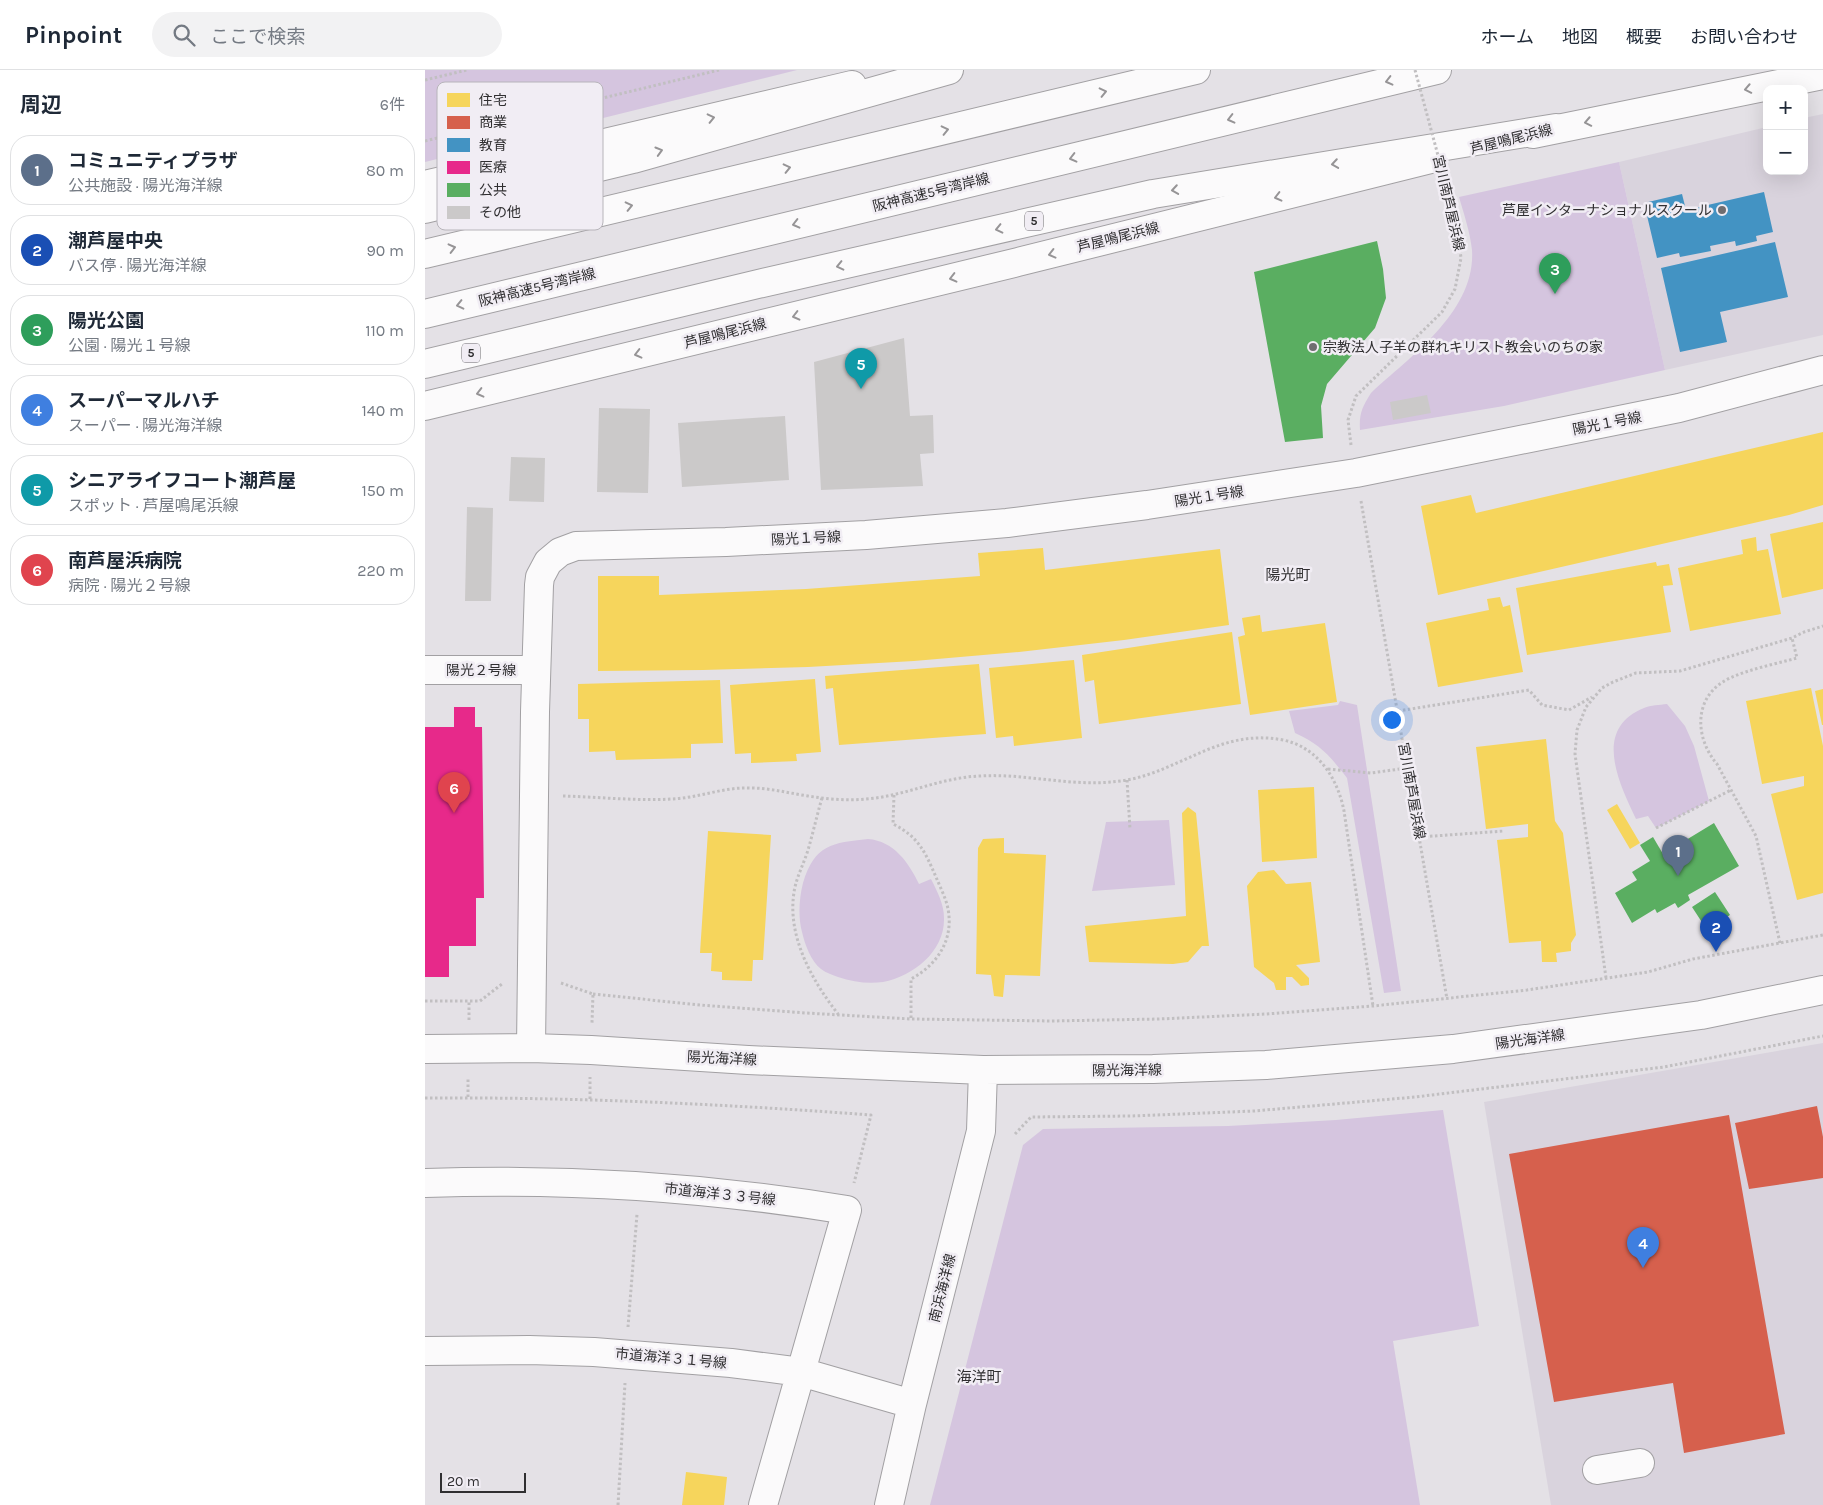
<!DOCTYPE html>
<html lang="ja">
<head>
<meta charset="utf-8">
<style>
	body { margin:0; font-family:Karla,"Noto Sans JP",sans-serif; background:#f2f2f3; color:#1f2937 }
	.controls { position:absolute; right:15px; top:15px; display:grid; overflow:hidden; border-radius:10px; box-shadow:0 5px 20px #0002 }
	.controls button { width:45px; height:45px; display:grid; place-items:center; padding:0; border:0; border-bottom:1px solid #e0e1e3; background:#fff; color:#1f2937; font:25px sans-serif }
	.scale { position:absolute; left:15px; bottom:12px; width:86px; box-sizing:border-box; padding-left:5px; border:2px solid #302f31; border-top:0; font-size:14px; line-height:18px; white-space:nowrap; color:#302f31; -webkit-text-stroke:4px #f1edf4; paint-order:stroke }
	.you { position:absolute; left:966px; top:649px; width:18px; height:18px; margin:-12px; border:4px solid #fff; border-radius:50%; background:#1a73e8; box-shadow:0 0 0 8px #1a73e833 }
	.badge { display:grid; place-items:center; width:32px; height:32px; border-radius:50%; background:#7c3aed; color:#fff; font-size:16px; font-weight:700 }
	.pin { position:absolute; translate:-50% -41px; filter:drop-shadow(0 1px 2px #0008) }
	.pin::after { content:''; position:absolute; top:26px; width:18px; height:15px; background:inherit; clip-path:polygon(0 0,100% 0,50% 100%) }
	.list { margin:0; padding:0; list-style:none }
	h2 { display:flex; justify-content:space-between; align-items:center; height:65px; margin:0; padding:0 20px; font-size:21px }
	h2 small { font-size:16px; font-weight:400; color:#747a83 }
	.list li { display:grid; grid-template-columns:32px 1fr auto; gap:15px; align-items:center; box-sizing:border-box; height:70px; margin:0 10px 10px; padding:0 10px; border:1px solid #e0e1e3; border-radius:20px }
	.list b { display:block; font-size:19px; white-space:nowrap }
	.list p { margin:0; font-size:16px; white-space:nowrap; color:#747a83 }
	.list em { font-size:16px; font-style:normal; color:#747a83 }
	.icon { flex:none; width:28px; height:28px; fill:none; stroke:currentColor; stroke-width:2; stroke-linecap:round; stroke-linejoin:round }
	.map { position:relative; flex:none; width:1398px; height:1435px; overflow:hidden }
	header { display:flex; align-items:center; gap:30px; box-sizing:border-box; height:70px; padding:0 25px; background:#fff; border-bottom:1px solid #e0e1e3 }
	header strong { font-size:24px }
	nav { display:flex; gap:28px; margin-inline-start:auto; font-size:18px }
	.search { width:350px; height:45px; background:#f2f2f3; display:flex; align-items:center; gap:12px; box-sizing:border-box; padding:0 18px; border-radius:28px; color:#747a83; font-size:19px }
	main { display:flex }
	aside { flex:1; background:#fff }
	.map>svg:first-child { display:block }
	.built { fill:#d9d3dd }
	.green { fill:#d5c5df }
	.homes { fill:#f6d55c }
	.shops { fill:#d6604d }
	.schools { fill:#4393c3 }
	.health { fill:#e7298a }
	.public { fill:#5aae61 }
	.building { fill:#cbc9c9 }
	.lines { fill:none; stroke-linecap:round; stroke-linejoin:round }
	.minor-casing { stroke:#a2a0a3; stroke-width:30 }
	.major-casing { stroke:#a2a0a3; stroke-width:30 }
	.highway-casing { stroke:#a2a0a3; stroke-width:30 }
	.path { stroke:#c1bfc1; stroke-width:3; stroke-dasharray:2.5 2.5; stroke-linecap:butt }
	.minor { stroke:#fbfafb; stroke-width:28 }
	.major { stroke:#fbfafb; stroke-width:28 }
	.highway { stroke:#fbfafb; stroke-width:28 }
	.path-bridge { stroke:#c1bfc1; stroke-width:3; stroke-dasharray:2.5 2.5; stroke-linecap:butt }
	.oneway { stroke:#969496 }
	.poi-dot { fill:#6f6d70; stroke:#f1edf4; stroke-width:2 }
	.labels { text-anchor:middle; stroke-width:5; stroke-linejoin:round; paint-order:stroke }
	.shield { fill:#f1edf4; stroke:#6a686c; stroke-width:1 }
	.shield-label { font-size:12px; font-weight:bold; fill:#302f31 }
	.street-label { font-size:14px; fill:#302f31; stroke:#f1edf4 }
	.poi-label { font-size:14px; fill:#302f31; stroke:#f1edf4; text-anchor:end }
	.neighbourhood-label { font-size:15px; fill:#302f31; stroke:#f1edf4 }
	.key { fill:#f1edf4; stroke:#b7b4ba; stroke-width:1 }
	.key-label { font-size:14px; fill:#302f31 }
</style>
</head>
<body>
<header>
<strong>Pinpoint</strong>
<div class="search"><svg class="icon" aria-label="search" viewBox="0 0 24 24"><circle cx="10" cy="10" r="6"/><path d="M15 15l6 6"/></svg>ここで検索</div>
<nav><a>ホーム</a><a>地図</a><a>概要</a><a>お問い合わせ</a></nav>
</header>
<main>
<aside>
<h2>周辺<small>6件</small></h2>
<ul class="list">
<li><span class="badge" style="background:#5c6f8a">1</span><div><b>コミュニティプラザ</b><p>公共施設 · 陽光海洋線</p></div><em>80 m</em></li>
<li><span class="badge" style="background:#1a4fb4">2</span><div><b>潮芦屋中央</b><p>バス停 · 陽光海洋線</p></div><em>90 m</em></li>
<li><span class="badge" style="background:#2e9e5b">3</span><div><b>陽光公園</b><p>公園 · 陽光１号線</p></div><em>110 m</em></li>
<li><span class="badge" style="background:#3f7fe0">4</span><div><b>スーパーマルハチ</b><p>スーパー · 陽光海洋線</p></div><em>140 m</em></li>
<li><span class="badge" style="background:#0f9aa8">5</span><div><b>シニアライフコート潮芦屋</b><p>スポット · 芦屋鳴尾浜線</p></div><em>150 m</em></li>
<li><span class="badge" style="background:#e0444e">6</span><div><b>南芦屋浜病院</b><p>病院 · 陽光２号線</p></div><em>220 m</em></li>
</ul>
</aside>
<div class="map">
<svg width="1398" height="1435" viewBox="0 0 1398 1435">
	<rect width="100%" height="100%" fill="#e4e1e6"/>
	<path class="built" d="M1398,44v221l-158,35 -46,-208 148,-35v44h37v-53z
		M1398,973v462h-272l-67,-403z"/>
	<path class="green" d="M0,0h372l-372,92z
		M1194,92l46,208 -161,36 -144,24c-1,-16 2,-23 11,-37 40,-37 105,-82 101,-143 -2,-18 -8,-36 -13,-53z
		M915,631l17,4 44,286 -17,2 -37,-215c-17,-22 -27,-34 -52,-45l-6,-22 49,-6z
		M1242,634l18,22 9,20 15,55 -53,27 -8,-12 -12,3c-17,-36 -44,-90 8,-111 7,-3 15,-3 23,-4z
		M744,750l6,65 -83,6 14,-69z
		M443,769c26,2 41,24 51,45l12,-5c6,12 13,25 13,39 1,33 -30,58 -61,64 -15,2 -30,0 -45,-5 -5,-2 -12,-4 -17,-8 -10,-8 -16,-24 -19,-37 -4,-15 -3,-33 1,-49 12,-39 29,-40 65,-44z
		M1018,1040l36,216 -86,15 27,164h-490l93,-360 20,-16 185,-3 108,-6z"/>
	<path class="homes" d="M1398,362v73l-34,10 -351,80 -17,-89 50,-11 5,18z
		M1398,452v67l-41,9 -12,-64z
		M1331,467l1,14 11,-2 13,65 -91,17 -12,-63 65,-14 -2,-14z
		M618,478l2,22 175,-21 9,76 -105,15 -105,12 -105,9 -106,6 -105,3 -105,1v-95h61v19l147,-6 174,-13 -2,-23z
		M1231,492l1,4 12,-2 4,21 -10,1 8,46 -144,23 -11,-67z
		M1075,527l3,10 7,-2 13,67 -85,15 -12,-64 63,-13 -2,-11z
		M835,545l2,17 63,-9 12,79 -87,13 -12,-78 7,-2 -3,-17z
		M807,562l9,72 -142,20 -5,-44 -9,2 -3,-27z
		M649,590l8,78 -68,8 -1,-10 -17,2 -7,-70z
		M554,594l7,70 -147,11 -6,-57 -7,1 -1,-13z
		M390,609l6,73 -25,2 1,7 -46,2v-10l-16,1 -5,-69z
		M295,610l3,63 -32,1v14l-75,2 -1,-9 -26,1v-33h-11v-35z
		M1386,618l12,58v147l-26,7 -26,-106 33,-8v-10l-42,8 -16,-83z
		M1398,619v36h-1l-7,-34z
		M1121,669l9,82 8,12 13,102 -5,8v8l-15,2 1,9h-15l-1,-21 -32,2 -12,-103 31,-3v-13l-42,5 -10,-82z
		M889,717l3,71 -55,4 -4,-72z
		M1192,734l23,39 -10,6 -23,-39z
		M763,737l8,6 13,133h-7l-14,16 -15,2 -84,-2 -4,-36 101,-10 -4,-103z
		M283,761l63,4 -8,125h-10l-1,21 -30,-1v-8l-11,-1 1,-18h-12z
		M579,768v15l42,2 -6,121 -35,-1 -2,22 -9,-1 -3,-21 -15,-1 2,-126 5,-9z
		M849,800l12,14 25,-2 9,80 -24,3 13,13v7l-8,1 -9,-9h-6v13h-10l-2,-7 -20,-16 -7,-81 11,-14z
		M261,1402l41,5 -3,28h-42z"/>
	<path class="shops" d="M1392,1036l6,31v41l-74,11 -14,-66z
		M1304,1045l56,319 -101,19 -11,-70 -119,19 -45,-248z"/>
	<path class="schools" d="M1339,122l9,40 -17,4 1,5 -21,5 -1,-5 -25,5 1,5 -31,6 -1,-4 -22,5 -13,-55 38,-9 4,16z
		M1350,172l13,55 -68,15 7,30 -47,10 -19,-84z"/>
	<path class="health" d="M29,637h21v20h7l2,171h-8v48h-27v31h-24v-250h29z"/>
	<path class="public" d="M952,171l6,28 3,29 -11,30 -48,56 -6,22 2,32 -38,4 -31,-170z
		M1289,753l25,43 -51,29 2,5 -12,8 -3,-5 -18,10 -2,-4 -23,14 -17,-30 22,-13 -5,-8 18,-11 -10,-16 13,-8 10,17z
		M1290,822l15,23 -23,15 -15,-23z"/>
	<path class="building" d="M479,268l6,78 23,-1 1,38 -14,1 3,32 -102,4 -7,-128z
		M1002,325l4,18 -38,7 -3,-18z
		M174,338l51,1 -2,84 -51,-1z
		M360,346l4,64 -107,7 -4,-64z
		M86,387l34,1 -1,44 -35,-1z
		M42,437l26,1 -2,93h-26z"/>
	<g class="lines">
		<g class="minor-casing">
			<path id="minor" d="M0,600h111
				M106,978l4,-336 4,-127 1,-8 8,-15 12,-10 16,-6 150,-4 140,-7 141,-12 140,-18 209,-32 323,-65 144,-38
				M0,979l106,-1 60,2 157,10 235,10 170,-1 113,-4 187,-16 248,-34 122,-25
				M0,1113c141,-5 282,4 422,27l-84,295
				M0,1281l104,-1 65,2 137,11 70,9 111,32
				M1172,1400l43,-7
				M464,1435l23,-101 69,-273 2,-61"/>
		</g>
		<g class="major-casing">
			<path id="major" d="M1108,64l290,-59
				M0,115l427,-100
				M0,336l593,-144 413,-103"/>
		</g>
		<g class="highway-casing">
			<path id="highway" d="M0,139l208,-50 316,-89
				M0,184l771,-184
				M0,244l1012,-244
				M0,294l333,-80 395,-90 403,-66"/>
		</g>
		<path class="path" d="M0,10l42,-10
			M0,71l294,-71
			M926,375l-3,-25 8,-24 86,-84 13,-23 6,-31 -4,-32
			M936,431l86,498
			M973,641l131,-21 13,15 27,5 23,-13
			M903,699l43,4 36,-5
			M702,710l3,49
			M469,725l-1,29c26,13 32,28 43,53 4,10 10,21 12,32 6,31 -11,56 -37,70v40
			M138,726c36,1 73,5 109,3 26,-1 51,-12 78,-11 20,0 38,5 58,8 19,3 39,5 58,3 40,-3 75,-22 115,-23 49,-3 94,13 146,4 55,-10 94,-52 156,-40 35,7 55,39 61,71l29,195
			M397,728c-5,17 -9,35 -14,52 -4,13 -10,24 -13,37 -10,46 16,92 43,127
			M1231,758l75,-38
			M995,767l84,-6
			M1355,873l-24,-107 -39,-72c-23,-27 -24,-69 13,-86 20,-9 45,-14 67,-20l-5,-20
			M1181,908l-31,-224 2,-24 9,-23 16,-19 11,-6 23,-9 44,-2 112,-33 12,-6 19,-6
			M136,913l32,11 -1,29
			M168,924l107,11 106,8 105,6 140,2 108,-2 107,-5 107,-8 154,-16 121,-18 45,-13 130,-24
			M0,931h55l22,-17h2
			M44,950v-19
			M43,1027v-20
			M0,1028c149,-1 298,6 446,17l-17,68
			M165,1029v-22
			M590,1064l16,-17 101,-1 122,-5 161,-14 249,-30 159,-31
			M203,1257l9,-113
			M193,1435l7,-122"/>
		<use href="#minor" class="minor"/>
		<use href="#major" class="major"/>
		<use href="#highway" class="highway"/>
		<path class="path-bridge" d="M990,0l42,156"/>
	</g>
	<defs><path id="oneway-chevron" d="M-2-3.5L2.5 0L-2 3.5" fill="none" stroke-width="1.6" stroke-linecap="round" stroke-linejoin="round" transform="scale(1.25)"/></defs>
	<g class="oneway">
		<use href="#oneway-chevron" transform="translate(964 11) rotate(166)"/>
		<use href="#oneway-chevron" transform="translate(1323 19) rotate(169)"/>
		<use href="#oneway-chevron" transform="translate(678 22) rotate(-13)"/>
		<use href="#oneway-chevron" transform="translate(286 48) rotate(-13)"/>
		<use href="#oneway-chevron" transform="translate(806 49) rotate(166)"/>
		<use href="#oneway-chevron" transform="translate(1163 52) rotate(169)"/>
		<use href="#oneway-chevron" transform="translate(520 60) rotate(-13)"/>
		<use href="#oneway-chevron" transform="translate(234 81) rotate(-16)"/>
		<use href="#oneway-chevron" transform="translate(648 88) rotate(166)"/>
		<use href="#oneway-chevron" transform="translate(910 94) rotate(171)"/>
		<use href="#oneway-chevron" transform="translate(362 98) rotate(-13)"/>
		<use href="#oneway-chevron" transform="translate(750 120) rotate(171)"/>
		<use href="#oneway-chevron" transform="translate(853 127) rotate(166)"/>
		<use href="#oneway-chevron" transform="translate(204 136) rotate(-13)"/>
		<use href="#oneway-chevron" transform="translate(371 154) rotate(166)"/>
		<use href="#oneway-chevron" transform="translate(574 159) rotate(167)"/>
		<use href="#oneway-chevron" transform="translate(27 178) rotate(-14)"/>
		<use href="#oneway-chevron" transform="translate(627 184) rotate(166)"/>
		<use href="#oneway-chevron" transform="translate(415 196) rotate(167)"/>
		<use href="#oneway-chevron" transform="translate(528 208) rotate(166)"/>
		<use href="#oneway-chevron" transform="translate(35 235) rotate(167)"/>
		<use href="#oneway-chevron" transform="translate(371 246) rotate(166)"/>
		<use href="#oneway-chevron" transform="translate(213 284) rotate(166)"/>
		<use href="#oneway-chevron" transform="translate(55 323) rotate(166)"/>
	</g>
	<g class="poi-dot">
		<circle cx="1297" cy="140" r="5"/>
		<circle cx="888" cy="277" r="5"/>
	</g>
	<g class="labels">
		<g class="shield">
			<rect x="600" y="141.5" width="18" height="19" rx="4"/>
			<rect x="37" y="273.5" width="18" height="19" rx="4"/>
		</g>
		<g class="shield-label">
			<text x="609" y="155">5</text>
			<text x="46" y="287">5</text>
		</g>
		<g class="street-label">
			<text transform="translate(1086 69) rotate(-14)" y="5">芦屋鳴尾浜線</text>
			<text transform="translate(506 122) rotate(-14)" y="5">阪神高速5号湾岸線</text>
			<text transform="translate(1024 133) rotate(77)" y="5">宮川南芦屋浜線</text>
			<text transform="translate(693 167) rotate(-14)" y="5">芦屋鳴尾浜線</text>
			<text transform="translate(112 217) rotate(-14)" y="5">阪神高速5号湾岸線</text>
			<text transform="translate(300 263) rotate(-14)" y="5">芦屋鳴尾浜線</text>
			<text transform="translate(1182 353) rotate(-11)" y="5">陽光１号線</text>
			<text transform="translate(784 426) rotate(-9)" y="5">陽光１号線</text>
			<text transform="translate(381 468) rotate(-3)" y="5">陽光１号線</text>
			<text x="56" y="605">陽光２号線</text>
			<text transform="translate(987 721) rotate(80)" y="5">宮川南芦屋浜線</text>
			<text transform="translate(1105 969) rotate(-8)" y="5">陽光海洋線</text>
			<text transform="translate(297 988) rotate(3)" y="5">陽光海洋線</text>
			<text transform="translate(702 1000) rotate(-1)" y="5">陽光海洋線</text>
			<text transform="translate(295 1124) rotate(6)" y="5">市道海洋３３号線</text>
			<text transform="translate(517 1218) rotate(-76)" y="5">南浜海洋線</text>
			<text transform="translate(246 1288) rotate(5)" y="5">市道海洋３１号線</text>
		</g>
		<g class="poi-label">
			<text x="1287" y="145">芦屋インターナショナルスクール</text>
			<text x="898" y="282" text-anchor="start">宗教法人子羊の群れキリスト教会いのちの家</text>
		</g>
		<g class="neighbourhood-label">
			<text x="863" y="510">陽光町</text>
			<text x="554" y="1312">海洋町</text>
		</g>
	</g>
	<rect x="12" y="12" width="166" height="148" rx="8" class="key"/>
	<rect x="22" y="23" width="23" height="14" fill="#f6d55c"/>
	<rect x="22" y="46" width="23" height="13" fill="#d6604d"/>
	<rect x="22" y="68" width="23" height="14" fill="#4393c3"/>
	<rect x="22" y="91" width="23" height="13" fill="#e7298a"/>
	<rect x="22" y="113" width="23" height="14" fill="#5aae61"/>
	<rect x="22" y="136" width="23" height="13" fill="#cbc9c9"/>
	<g class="key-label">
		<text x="54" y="35">住宅</text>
		<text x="54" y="57">商業</text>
		<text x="54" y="80">教育</text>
		<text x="54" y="102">医療</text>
		<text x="54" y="125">公共</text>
		<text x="54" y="147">その他</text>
	</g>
</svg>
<div class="controls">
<button>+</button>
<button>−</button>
</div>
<div class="scale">20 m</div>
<div class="you"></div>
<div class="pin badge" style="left:1253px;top:806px;background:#5c6f8a">1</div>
<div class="pin badge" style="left:1291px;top:882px;background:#1a4fb4">2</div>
<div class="pin badge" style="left:1130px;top:224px;background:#2e9e5b">3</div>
<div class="pin badge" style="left:1218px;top:1198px;background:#3f7fe0">4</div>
<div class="pin badge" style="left:436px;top:319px;background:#0f9aa8">5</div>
<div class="pin badge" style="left:29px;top:743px;background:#e0444e">6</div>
</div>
</main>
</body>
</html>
